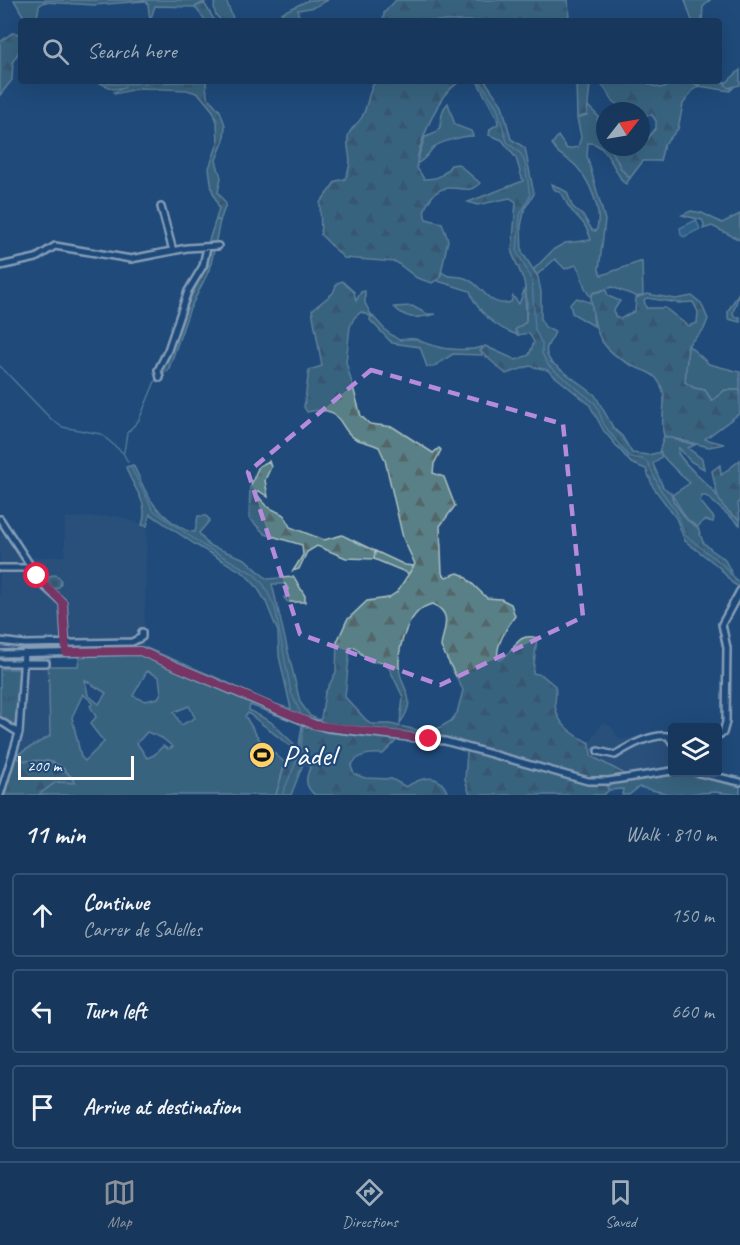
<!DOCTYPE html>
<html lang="en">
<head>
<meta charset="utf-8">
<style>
	body { margin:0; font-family:Caveat,sans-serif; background:#244365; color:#f1f3f6 }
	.controls { position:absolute; right:18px; bottom:18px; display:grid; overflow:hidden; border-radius:6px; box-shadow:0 6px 24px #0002 }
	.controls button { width:54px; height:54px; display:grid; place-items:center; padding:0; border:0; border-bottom:2px solid #365272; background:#17385c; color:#f1f3f6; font:30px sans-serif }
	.compass { position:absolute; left:596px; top:102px; width:54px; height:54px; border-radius:50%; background:#17385c; box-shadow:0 6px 24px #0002; rotate:59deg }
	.scale { position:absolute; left:18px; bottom:15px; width:116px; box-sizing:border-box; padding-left:6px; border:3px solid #fff; border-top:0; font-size:16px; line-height:21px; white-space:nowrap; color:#fff; -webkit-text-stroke:4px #1f4a7a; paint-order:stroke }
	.stop { position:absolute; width:18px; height:18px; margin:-14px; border:4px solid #e11d48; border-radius:50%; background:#fff }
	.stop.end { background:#e11d48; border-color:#fff; box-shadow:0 2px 6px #0008 }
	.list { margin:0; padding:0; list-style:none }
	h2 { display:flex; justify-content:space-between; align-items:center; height:78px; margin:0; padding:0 24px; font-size:26px }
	h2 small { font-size:20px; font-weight:400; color:#9eacbb }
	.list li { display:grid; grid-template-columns:39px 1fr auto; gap:18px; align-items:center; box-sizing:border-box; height:84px; margin:0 12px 12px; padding:0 12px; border:2px solid #365272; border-radius:6px }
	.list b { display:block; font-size:22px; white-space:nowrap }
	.list p { margin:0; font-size:20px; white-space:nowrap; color:#9eacbb }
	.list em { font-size:20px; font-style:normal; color:#9eacbb }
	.icon { flex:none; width:33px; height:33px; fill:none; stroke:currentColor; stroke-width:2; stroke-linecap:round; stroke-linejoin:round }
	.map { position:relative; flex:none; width:740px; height:795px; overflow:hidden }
	.search { position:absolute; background:#17385c; box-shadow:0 6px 24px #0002; left:18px; right:18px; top:18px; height:66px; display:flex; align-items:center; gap:15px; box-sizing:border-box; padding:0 21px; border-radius:6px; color:#9eacbb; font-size:22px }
	.sheet { height:366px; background:#17385c }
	nav { display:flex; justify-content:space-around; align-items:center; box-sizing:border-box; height:84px; border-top:2px solid #365272; background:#17385c; font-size:16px; color:#9eacbb }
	nav a { display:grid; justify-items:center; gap:3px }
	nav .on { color:#8c9099 }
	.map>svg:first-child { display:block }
	.built { fill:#34567d }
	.green { fill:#598086; stroke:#acc0c2; stroke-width:1.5; fill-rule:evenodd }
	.forest { fill:url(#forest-firs); stroke:#acc0c2; stroke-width:1.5; fill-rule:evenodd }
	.cemetery { fill:url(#cemetery-stones); stroke:#acc0c2; stroke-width:1.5 }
	.park { fill:url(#park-tufts); stroke:#acc0c2; stroke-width:1.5 }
	.water { fill:#41799b; stroke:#8dafc3; stroke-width:1.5 }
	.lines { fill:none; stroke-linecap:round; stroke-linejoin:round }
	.stream { stroke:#8dafc3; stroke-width:1.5 }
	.minor-casing { stroke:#fff; stroke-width:10 }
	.minor { stroke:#1f4a7a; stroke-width:5 }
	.route { stroke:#e11d48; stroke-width:8 }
	.marked { fill:none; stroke:#b68bdc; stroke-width:4.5; stroke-dasharray:12 8; stroke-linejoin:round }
	.labels { text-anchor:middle; stroke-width:4.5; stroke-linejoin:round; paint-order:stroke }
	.poi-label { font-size:30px; fill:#fff; stroke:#1f4a7a; text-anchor:start }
</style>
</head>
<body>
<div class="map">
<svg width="740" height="795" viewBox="0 0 740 795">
	<defs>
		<pattern id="forest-firs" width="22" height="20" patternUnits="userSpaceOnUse" patternTransform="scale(1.5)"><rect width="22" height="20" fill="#598086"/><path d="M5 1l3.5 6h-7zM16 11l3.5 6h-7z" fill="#526669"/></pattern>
		<pattern id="cemetery-stones" width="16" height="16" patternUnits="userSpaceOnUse" patternTransform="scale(1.5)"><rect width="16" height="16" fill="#598086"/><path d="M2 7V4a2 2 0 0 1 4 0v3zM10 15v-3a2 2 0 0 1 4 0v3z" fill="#526669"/></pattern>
		<pattern id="park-tufts" width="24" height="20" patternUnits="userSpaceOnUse" patternTransform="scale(1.5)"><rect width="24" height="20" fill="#598086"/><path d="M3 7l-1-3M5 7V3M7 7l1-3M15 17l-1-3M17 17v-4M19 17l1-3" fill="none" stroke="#526669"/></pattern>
	</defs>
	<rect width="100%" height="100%" fill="#1f4a7a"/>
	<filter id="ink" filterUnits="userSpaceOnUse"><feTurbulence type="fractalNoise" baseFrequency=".0167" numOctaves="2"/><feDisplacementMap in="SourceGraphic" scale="12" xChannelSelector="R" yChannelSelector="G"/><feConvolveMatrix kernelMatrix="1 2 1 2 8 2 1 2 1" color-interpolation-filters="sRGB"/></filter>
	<g filter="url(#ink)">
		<path class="built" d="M117,516l30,10 -3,121 -96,4 2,85 -35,20 10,-90 -25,1v-133h6l16,24 43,-2v-38z
			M602,722l9,4 9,14 44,-9 8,15v22l-47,6 -35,-18v-13z"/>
		<path class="green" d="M14,0h194l-13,7 -40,-1 -5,15 -2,-17 -3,-3 -51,4 -50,-3 -5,4 -2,12 -5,3 -7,-2z
			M309,0h19l-13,7 -17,3v4l6,7h-16l-7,-8z
			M685,0h25l-7,7 -1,14h-10z
			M705,81l21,1 4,6h3l-3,3 -31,-5 -1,-2z
			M448,103l7,22 16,6 2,5c-9,0 -33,5 -40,12 -6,7 -8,12 -17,16l9,-27c26,-7 9,-20 23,-34z
			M587,105l12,12 -2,2 8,17v11h5l12,23 8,8 -4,6 -3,-2c-9,-12 -18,-41 -35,-39l-1,13 18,64 -6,50 2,5 4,-1 37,-13 1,34 -5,2 -26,-10 -19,6 -2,4c-10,-9 -7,-22 -15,-32l-11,4 -10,-10 -18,16 -4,-5 21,-21 11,-6 26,-3c-4,-14 -9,-19 -19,-29 -9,-9 -4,-15 -18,-22l-2,-5 15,8 5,14 12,11 8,13 4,1c8,-19 -7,-51 -20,-65 -8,-9 -19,-10 -24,-22l6,-8 9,13 11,-2 3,-10 -4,-19 9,-7z
			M691,211l11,2 20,10 18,-9v26l-28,-14 -9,3 1,-5 -2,-4 -20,-5z
			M216,219l4,2 -9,43 -4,2 -2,-1v-13z
			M442,272c7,7 15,3 23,6 18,6 23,31 46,24l2,-6 6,8 6,-16 1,34 -11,8 3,5c-21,-6 -42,-24 -48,-44l-32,-10z
			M740,291l-7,22 2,4h5v5l-12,-3v-8z
			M577,298l15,5 2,23 -22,-13 -2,-9z
			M412,306l15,8h9c-18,4 -28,7 -42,-7z
			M371,314l15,17 13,9c22,-4 17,2 36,6 13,4 34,5 47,1v8l-29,-1 -20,13h-6l-7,-20 -28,-4 -22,-23z
			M688,345l21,19 31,8v18h-15l-13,11 -7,-11 -11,-2 -9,-6z
			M664,436l31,9 -7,3 14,11 2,10 -14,-8 -11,-13 -1,5c9,15 26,27 36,39 11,12 9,18 26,28v5l-34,-29h-4l-2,5 14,17 -1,4 -8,-2 -8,7 -11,-9 -14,-23 18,-12c-11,-9 -24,-23 -31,-31z
			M133,465c7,12 11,27 20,38 6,9 30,30 42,29l3,-16h8l4,4 -11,13 9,12 37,14 22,20 27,-2 11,19v6h-17l-4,-4 4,-9 -3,-5h-13l28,118 10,14 10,4 -6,9 -64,-24 -1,5 22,12 23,22 -3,3 -43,-34 -3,3 14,23 26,24 -9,32h-238l18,-13h19c-25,-37 -45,-12 -60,-26l35,-20 -2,-85 96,-4 78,33 43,21 26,8 -12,-53 -1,-24 -12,-30 -9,-15 -13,-14 -48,-28 -46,-31 -3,12 -5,-1c8,-24 -10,-37 -16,-58zM76,656l3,2 -1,8h-28v-9zM147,671l12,6 2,16 -3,5 -13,3 -12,-5zM85,680l21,13 -7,11 -11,-9zM83,694l10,9 -3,3 6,11 -6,7 14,18 -19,19 -4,-4 -9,-40zM189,706l6,12 -14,7 -7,-13zM147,732l15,6 11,9 -5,2 -5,-3 -9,9 -7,3 -10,-15z
			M375,551l30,14 8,1 -3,8 -36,-15z
			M672,768v4l40,1 28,5v17l-25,-3 -42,3 -34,-8 -10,8h-7l1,-6 -14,1 -4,-5 7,-9z"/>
		<path class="forest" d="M215,0h11l8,21h-12c-8,-6 -9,-11 -7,-21z
			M396,0h172l1,15 -6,6h-180l1,-8z
			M204,3l11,18h-9l-11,-14z
			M12,33l9,1v15l-8,12 -1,19 -12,15v-53z
			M740,70v15l-12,3 -3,-4z
			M96,81l20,3 90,-3 1,15 13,15 5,14 -1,15 -8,20 5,18 -3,14 8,12 -6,17 -4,-2 3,-11 -7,-18 -3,-22 9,-25 -1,-21 -4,-11 -14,-17 -12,-4 -47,-2 -25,6 -1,-2 12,-5 -13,2z
			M375,81h85c-6,5 -13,10 -17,16 -9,14 -28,54 -26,71l7,11c14,0 19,-3 27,-14l7,-1 22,19c-13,17 -35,-9 -51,18 -4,6 -6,11 -3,18l16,4 6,17 -8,38 -8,5 -15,-5 -21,-16 -52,-4 -23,-23 -1,-32 16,-22 9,-2c10,-22 1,-23 3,-42 1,-8 10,-13 14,-20 6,-11 6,-25 13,-36z
			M477,81h8l17,24 9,34 14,9 9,46 -9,14 -4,18 1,26 16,25 3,15v28l4,7 10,5c-5,13 -14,15 -4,30l44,33 19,34 8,7 10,17 16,2 13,-3v5l-8,7 10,23 8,6 2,8 14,19 11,8 5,14 13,12 8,4 11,22 5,3 -1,4 -7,-4 -14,-17 -33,-25 -9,-23 -23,-31 -7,-18 -15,-6 -27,-32 -15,-27 -42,-34 -17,-4 -24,8 -26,-23 5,-5 31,14 13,-5 5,-13 -5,-9 -11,2 -3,-5 11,-8 1,-21 -3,-20 -12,-28 4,-51 -6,-4 -33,7 -9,-3 55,-21 -7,-23 -14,-18 -13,-5 1,-6 8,-5 -1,-6z
			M576,81h65l19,7c17,-3 22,-12 39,-2l-6,4 -10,14 -5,25 -14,16 -4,16h-17l-13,17 -8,-8 -12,-23h31v-7l7,-2 8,-10v-7l-4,-6h-10l-1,-4c-37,0 -29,-26 -47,-30l-4,3 -3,31 -10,3z
			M205,265l5,1 -1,4 -20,41 -21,60 -4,2 -5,-13c19,-27 15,-76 46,-95z
			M342,281l12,11 2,9 5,-9 4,-1v12l7,14 -11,-5 -7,6 -4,9 -4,35 15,54 9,8 23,3 40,26 6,-5 2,2 -7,14 -1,9 11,4 11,29 -15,20 2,47 4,4 12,-4 5,2 24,23 14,1 10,5 4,12c-7,9 -22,33 -16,44 16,-5 15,-29 38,-22l-4,35 9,2 13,11c2,7 0,12 0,19 2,20 19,30 35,38l1,13 34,18 -13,2 -6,9 3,5 -5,5h-134l-5,-15 2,-29 -23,-6 -47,-5 -14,14c-13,-1 -25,0 -32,12l3,8 11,4 27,1 14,8c15,-10 35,-16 42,8h-133c-10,-8 -10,-16 -5,-27l-3,-6 -4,2 -12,31h-15l9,-32 13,-11 4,-26 12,3 7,-11 4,-25 11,-21 1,-30 10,-22 20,-19 21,-3 9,-6 18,-28 -12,-26 -18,-78 -6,-13c-8,-4 -16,-5 -23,-8 -19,-9 -11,-36 -49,-27l-3,-5 5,-37 13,-4 -10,-56 21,-17 4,-10zM433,604c21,10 10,25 8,43l22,43 -6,23 -6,8 -14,8 -20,1 -27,-6h-20l-25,-27 5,-49 5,-1 13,14 14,2 7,5 14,29 -3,26c20,-27 0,-32 -1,-57 -1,-21 10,-58 34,-62z
			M606,290l2,6 12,5 -6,9 1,6 5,3 15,-8 1,-13 11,-4 29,5 16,-3 9,7 7,16 -4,10 -16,16 -3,37 9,6 11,2 7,11 13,-11h15v23l-35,26 19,5 -15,3 -45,-11c-6,-20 8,-39 -8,-58 -5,-6 -15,-8 -21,-11 -35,-17 -41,-33 -44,-70l2,-4zM647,298l32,5 14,-1 5,10 -1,11 -9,3 -23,-18h-19l-2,-8z
			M740,460v40l-2,3 2,17c-25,-16 -22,-23 -28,-49l8,-6 1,10z
			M269,461l2,6 -6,13 3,17 -9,-6 -3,2 10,13 18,9 6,12 34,13 18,-5 33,16 -1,8 -28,-1 -29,-12 -10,6 -8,17 -6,2 10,-16 -1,-10 -37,-11 -16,-16 1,-31 9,-21z
			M15,756c15,14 35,-11 60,27l-19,-1 -18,13h-33z"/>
		<path class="cemetery" d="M47 582a7 7 0 1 1 14 0a7 7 0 1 1-14 0Z"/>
		<path class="park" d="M0,669h22l-7,59 -15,-9z"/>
		<path class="water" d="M696,220l4,9 -16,8 -3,-2 -1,-7z"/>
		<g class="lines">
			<path class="stream" d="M481,83l16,24 10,35 14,12 4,9 5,33 -10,19 -3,37 15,28 3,50 7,14v10l7,12 47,38 8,21 25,32 13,2 6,4 12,26 16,22 9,24 38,30 17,19
				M0,366l51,53 11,8 39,7 22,19 5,9
				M161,371c11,-22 17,-43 26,-65 8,-19 19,-36 24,-56
				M124,452l3,-19 12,-13 17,-41
				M130,466l23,44 51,36 50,28 10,11 11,23 16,84 11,25
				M282,795l19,-45 2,-25"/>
			<g class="minor-casing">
				<path id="minor" d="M161,207l12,44
					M0,266l36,-8 19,-12 76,13 56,-11 31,-2
					M160,378l-2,-8 10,-20 20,-59 15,-25 4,-19
					M0,519l43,66 20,18 3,49
					M0,568h31
					M0,641l24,3 108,-2 10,-5v-5
					M0,654l140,-3 164,70 23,7 118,13 143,40h20l64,-10
					M0,663h46
					M0,721l19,12
					M718,735l5,-2 3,-11 1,-74 -5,-24 18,-33
					M598,751l17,4c14,-9 36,-21 53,-19l4,6
					M695,772l45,10
					M0,795l19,-62 5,-80"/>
			</g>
			<use href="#minor" class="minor"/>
		</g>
	</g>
	<g class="lines" filter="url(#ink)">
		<path class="route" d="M37,576l26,27 3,49 74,-1 175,74 114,14"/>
	</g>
	<path d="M0 0H740V795H0ZM371,370l192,54 20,193 -143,68 -140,-51 -52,-162z" fill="#1f4a7a" fill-opacity=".55" fill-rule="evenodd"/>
	<path class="marked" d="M371,370l192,54 20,193 -143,68 -140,-51 -52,-162z"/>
	<defs>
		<g id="stadium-disc" transform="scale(1.35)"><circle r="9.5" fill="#ffd166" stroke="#1f4a7a"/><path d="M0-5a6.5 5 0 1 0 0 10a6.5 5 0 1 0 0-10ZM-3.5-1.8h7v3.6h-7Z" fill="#111"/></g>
	</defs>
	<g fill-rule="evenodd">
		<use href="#stadium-disc" x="262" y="755"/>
	</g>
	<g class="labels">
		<g class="poi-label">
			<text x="282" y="765">Pàdel</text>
		</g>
	</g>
</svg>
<div class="controls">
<button><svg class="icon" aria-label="layers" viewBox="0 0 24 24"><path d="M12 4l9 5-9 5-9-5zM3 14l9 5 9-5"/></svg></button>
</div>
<svg class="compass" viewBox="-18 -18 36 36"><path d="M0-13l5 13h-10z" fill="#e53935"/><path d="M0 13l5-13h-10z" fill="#9eacbb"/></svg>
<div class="scale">200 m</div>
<div class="stop" style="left:37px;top:576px"></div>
<div class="stop end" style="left:429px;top:739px"></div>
<div class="search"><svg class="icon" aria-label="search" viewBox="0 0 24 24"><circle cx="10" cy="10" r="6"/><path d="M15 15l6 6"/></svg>Search here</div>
</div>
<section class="sheet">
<h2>11 min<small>Walk · 810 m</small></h2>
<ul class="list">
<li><svg class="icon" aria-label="ahead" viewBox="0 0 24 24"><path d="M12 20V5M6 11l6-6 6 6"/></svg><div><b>Continue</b><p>Carrer de Salelles</p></div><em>150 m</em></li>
<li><svg class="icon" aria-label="left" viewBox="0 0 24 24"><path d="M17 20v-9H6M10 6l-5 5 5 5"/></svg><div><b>Turn left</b></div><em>660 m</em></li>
<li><svg class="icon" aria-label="arrive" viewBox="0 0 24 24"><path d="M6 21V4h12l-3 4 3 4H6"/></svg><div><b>Arrive at destination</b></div></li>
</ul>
</section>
<nav>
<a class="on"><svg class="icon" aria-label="map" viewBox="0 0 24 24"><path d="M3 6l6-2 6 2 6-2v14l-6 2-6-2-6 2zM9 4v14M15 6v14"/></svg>Map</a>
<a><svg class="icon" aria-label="directions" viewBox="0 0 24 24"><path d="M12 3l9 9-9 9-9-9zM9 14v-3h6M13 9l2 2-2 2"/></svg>Directions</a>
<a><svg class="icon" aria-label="saved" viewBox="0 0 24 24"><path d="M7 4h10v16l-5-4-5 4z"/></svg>Saved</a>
</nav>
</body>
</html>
